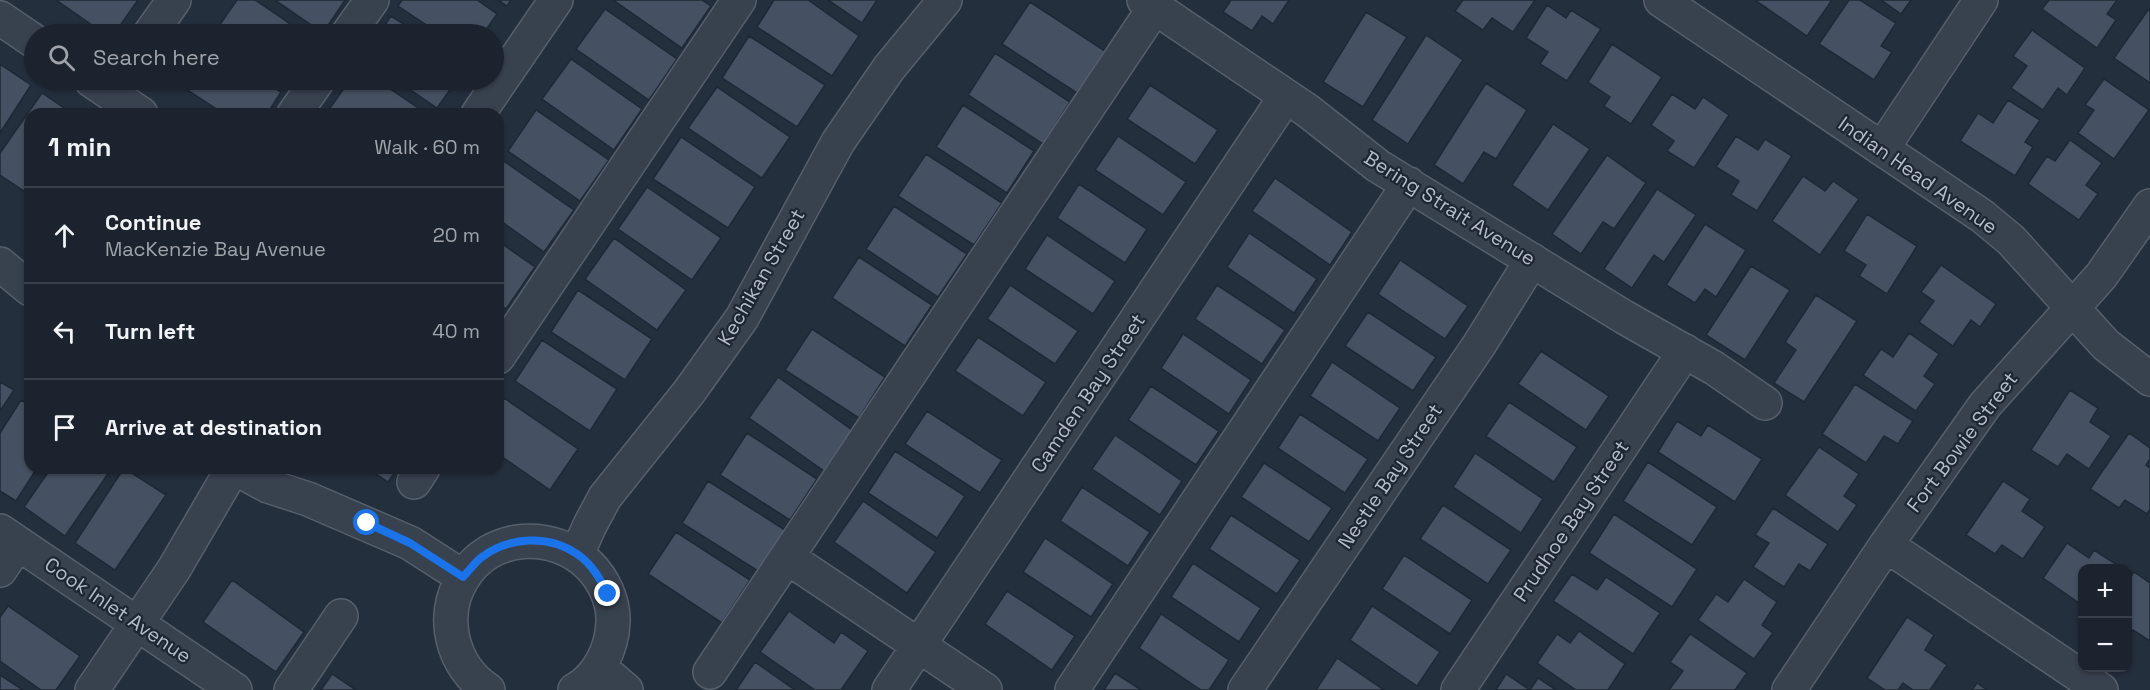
<!DOCTYPE html>
<html lang="en">
<head>
<meta charset="utf-8">
<style>
	body { margin:0; font-family:"Space Grotesk",sans-serif; background:#242b36; color:#f1f3f6 }
	.controls { position:absolute; right:18px; bottom:18px; display:grid; overflow:hidden; border-radius:12px; box-shadow:0 2px 4px #0004 }
	.controls button { width:54px; height:54px; display:grid; place-items:center; padding:0; border:0; border-bottom:2px solid #39404a; background:#1b232e; color:#f1f3f6; font:30px sans-serif }
	.stop { position:absolute; width:18px; height:18px; margin:-14px; border:4px solid #1a73e8; border-radius:50%; background:#fff }
	.stop.end { background:#1a73e8; border-color:#fff; box-shadow:0 2px 6px #0008 }
	.list { margin:0; padding:0; list-style:none }
	h2 { display:flex; justify-content:space-between; align-items:center; height:78px; margin:0; padding:0 24px; font-size:26px }
	h2 small { font-size:20px; font-weight:400; color:#a0a4aa }
	.list li { display:grid; grid-template-columns:39px 1fr auto; gap:18px; align-items:center; box-sizing:border-box; height:96px; padding:0 24px; border-top:2px solid #39404a }
	.list b { display:block; font-size:22px; white-space:nowrap }
	.list p { margin:0; font-size:20px; white-space:nowrap; color:#a0a4aa }
	.list em { font-size:20px; font-style:normal; color:#a0a4aa }
	.icon { flex:none; width:33px; height:33px; fill:none; stroke:currentColor; stroke-width:2; stroke-linecap:round; stroke-linejoin:round }
	.map { position:relative; flex:none; width:2150px; height:690px; overflow:hidden }
	.search { position:absolute; background:#1b232e; box-shadow:0 2px 4px #0004; left:24px; top:24px; width:480px; height:66px; display:flex; align-items:center; gap:15px; box-sizing:border-box; padding:0 21px; border-radius:33px; color:#a0a4aa; font-size:22px }
	.panel { position:absolute; background:#1b232e; box-shadow:0 2px 4px #0004; left:24px; top:108px; width:480px; height:366px; border-radius:18px }
	.map>svg:first-child { display:block }
	.building { fill:#455162; stroke:#1f2835; stroke-width:1.5 }
	.lines { fill:none; stroke-linecap:round; stroke-linejoin:round }
	.minor-casing { stroke:#565f6c; stroke-width:36 }
	.minor { stroke:#38414e; stroke-width:33 }
	.route { stroke:#1a73e8; stroke-width:8 }
	.labels { text-anchor:middle; stroke-width:4.5; stroke-linejoin:round; paint-order:stroke }
	.street-label { font-size:20px; fill:#b4bcc9; stroke:#1d2633 }
</style>
</head>
<body>
<div class="map">
<svg width="2150" height="690" viewBox="0 0 2150 690">
	<rect width="100%" height="100%" fill="#242f3e"/>
	<path class="building" d="M56,0h82l-24,34h-9z
		M237,0h18l50,34h-89l-2,-1z
		M275,0h70l-22,33z
		M402,0h75l20,14 -14,20h-43l-42,-28z
		M498,0h13l-4,6z
		M613,0h89l9,6 -29,42z
		M774,0h34l51,36 -27,40 -75,-49z
		M828,0h49l-15,23z
		M1231,0h58l-16,24 -11,-8 -10,15 -29,-19z
		M1463,0h72l-22,32 -21,-14 -9,12 -28,-19z
		M1755,0h77l-25,36z
		M1849,0h11l36,23 -15,23 11,6 -18,28 -55,-36z
		M1881,0h30l-10,14z
		M2049,0h68l-10,14 9,6 -19,28 -55,-39z
		M1030,2l75,49 -28,42 -75,-49z
		M1547,5l19,13 5,-8 30,19 -34,52 -27,-17 8,-12 -22,-14z
		M605,9l72,50 -28,41 -73,-51z
		M2148,10l2,1v72l-36,-25z
		M1366,12l41,25 -44,70 -40,-25z
		M391,16l28,18h-40z
		M2032,30l53,38 -18,27 -9,-7 -15,22 -32,-22 16,-22 -14,-10z
		M1426,35l37,25 -55,84 -36,-24z
		M749,36l76,49 -28,42 -75,-49z
		M1612,44l50,33 -31,47 -27,-18 6,-9 -22,-15z
		M995,53l75,49 -27,42 -75,-49z
		M571,59l71,50 -28,41 -72,-51z
		M0,64l31,21 -31,48z
		M2104,79l45,31 -35,49 -36,-26 16,-23 -9,-5z
		M181,80h81l19,12 -14,22h-43l-46,-30z
		M350,80h27l50,34h-89l-8,-6z
		M396,80h61l-20,28z
		M1486,83l41,27 -31,49 -12,-7 -21,32 -29,-19z
		M1150,85l68,45 -23,34 -68,-45z
		M717,87l73,50 -28,41 -74,-50z
		M42,93l31,21h-43v81l-30,-20v-22z
		M1672,94l23,15 8,-12 26,18 -35,53 -27,-17 7,-10 -23,-16z
		M2008,100l32,20 -15,22 8,5 -18,29 -55,-35 18,-28 15,10z
		M963,105l71,46 -27,42 -71,-46z
		M536,110l73,50 -29,41 -72,-50z
		M1553,124l37,25 -42,61 -36,-25z
		M1118,136l68,46 -23,33 -68,-45z
		M1736,136l22,14 7,-11 27,17 -35,55 -26,-16 8,-14 -23,-14z
		M681,137l74,50 -27,41 -75,-49z
		M2070,140l32,23 -16,22 12,9 -19,26 -51,-36 19,-28 8,5z
		M926,154l76,49 -28,42 -76,-49z
		M1607,155l39,28 -32,46 -11,-7 -22,32 -29,-20z
		M502,160l72,50 -30,42 -46,-33v-54z
		M1803,176l22,15 8,-10 26,18 -39,56 -48,-34z
		M1275,178l77,54 -22,33 -78,-54z
		M1079,184l68,45 -22,34 -68,-45z
		M647,187l74,51 -29,42 -74,-51z
		M1657,189l39,26 -32,47 -10,-7 -22,33 -28,-19z
		M894,206l73,48 -29,43 -72,-48z
		M1867,214l50,32 -30,48 -28,-18 7,-11 -22,-14z
		M1705,224l41,26 -30,47 -11,-8 -10,14 -29,-18z
		M1249,233l68,46 -23,34 -67,-46z
		M1047,235l68,46 -22,33 -68,-45z
		M614,238l72,52 -29,40 -72,-51z
		M498,241l37,26 -29,42 -8,-6z
		M859,257l73,48 -27,41 -73,-48z
		M1400,260l68,46 -23,33 -67,-45z
		M1941,265l55,39 -16,23 -9,-7 -18,26 -34,-24 15,-21 -13,-9z
		M1751,266l39,24 -45,70 -39,-25z
		M1010,285l68,46 -23,33 -68,-45z
		M1217,285l68,45 -23,34 -67,-45z
		M578,290l74,49 -27,41 -74,-48z
		M1816,295l41,26 -53,81 -30,-19 22,-33 -11,-8z
		M1368,312l68,45 -23,34 -68,-45z
		M812,329l73,48 -26,41 -74,-48z
		M1909,333l30,21 -15,22 11,8 -19,27 -53,-36 18,-26 12,8z
		M1183,334l68,46 -22,34 -68,-46z
		M978,337l68,45 -23,34 -68,-45z
		M542,340l75,49 -27,42 -75,-50z
		M1541,351l68,45 -23,34 -68,-46z
		M1332,362l68,46 -22,33 -68,-45z
		M778,377l74,53 -28,41 -75,-53z
		M0,382l14,8 -14,21z
		M1855,384l58,37 -15,23 -14,-8 -18,27 -44,-29z
		M1151,386l68,45 -23,34 -68,-45z
		M2070,390l28,18 -8,14 21,14 -22,33 -22,-15 -9,13 -27,-17z
		M504,398l74,51 -28,41 -52,-36v-47z
		M21,400l9,5v63h7l-21,33 -16,-10v-58z
		M1509,402l68,45 -23,35 -68,-46z
		M927,411l75,49 -22,33 -75,-49z
		M1300,414l68,45 -23,34 -67,-45z
		M1677,421l24,15 7,-11 54,34 -27,43 -77,-50z
		M747,433l70,46 -27,41 -70,-45z
		M2129,433l21,15v11l-4,6 4,3v41l-3,5 -22,-14 -6,8 -29,-19z
		M1115,435l67,46 -22,34 -68,-46z
		M1819,447l40,27 -15,22 13,9 -19,27 -53,-37z
		M895,451l70,45 -28,42 -69,-45z
		M1475,453l68,46 -22,34 -68,-46z
		M1648,462l69,45 -25,38 -69,-44z
		M1264,463l68,45 -23,34 -68,-45z
		M51,468h61l-47,68 -41,-29z
		M124,468l42,27 -51,75 -40,-27z
		M367,468h31l-10,14z
		M708,481l77,49 -27,41 -76,-48z
		M2003,481l27,18 -8,12 23,16 -22,32 -21,-14 -7,9 -29,-19z
		M1082,487l68,45 -22,34 -68,-45z
		M863,501l73,51 -29,41 -73,-51z
		M1443,505l68,45 -23,34 -68,-45z
		M1773,508l55,36 -18,27 -11,-7 -15,23 -31,-20 16,-24 -14,-8z
		M1614,514l83,55 -25,38 -83,-54z
		M1231,515l69,45 -23,34 -68,-45z
		M676,532l74,48 -28,43 -74,-49z
		M1045,538l68,46 -22,33 -68,-45z
		M2067,543l22,15 5,-8 28,18h-40v37l-39,-27z
		M1404,555l68,45 -22,34 -68,-45z
		M1193,563l68,45 -22,34 -68,-45z
		M2134,572l16,11v58l-17,-11 -5,7v-56z
		M1572,574l25,16 9,-13 54,36 -27,41 -80,-53z
		M1744,579l33,23 -15,23 11,8 -19,26 -56,-39 18,-26 12,8z
		M232,580l72,52 -28,40 -73,-50z
		M1007,591l68,45 -23,34 -67,-46z
		M8,606l72,50 -24,34h-15l-41,-29v-44z
		M1372,606l68,46 -23,34 -67,-46z
		M789,611l45,32 7,-11 27,19 -27,39h-26l-55,-38z
		M1161,614l68,46 -20,30h-8l-62,-42z
		M1907,617l27,18 -9,15 22,15 -17,25h-17l-10,-7 -5,7h-13l-18,-12z
		M1579,631l46,33 -17,26h-32l-39,-27 20,-29 13,9z
		M1690,634l57,39 -12,17h-66l14,-19 -13,-9z
		M1337,658l47,32h-68z
		M755,662l40,28h-59z
		M1115,673l26,17h-37z
		M332,674l24,16h-35z
		M1506,674l24,16h-34z
		M0,675l23,15h-23z
		M1538,678l18,12h-26z
		M1977,683l10,7h-15z"/>
	<g class="lines">
		<g class="minor-casing">
			<path id="minor" d="M1144,0l164,111 70,55 246,151 90,51 51,35
				M1661,0l321,216 29,24 95,105 44,34
				M0,18l34,23
				M150,34l24,-34
				M348,34l24,-34
				M91,80l50,34
				M294,114l24,-34
				M478,114l78,-114
				M1882,149l99,-149
				M0,264l30,25
				M498,357l241,-357
				M235,468l33,18 40,13 102,44 53,34
				M414,482l9,-14
				M0,531l235,159
				M1886,545l215,145
				M577,554l13,-29 15,-28 84,-105 53,-74 96,-176 51,-74 56,-68
				M787,557l198,133
				M0,570l18,-27
				M599,667l27,23
				M710,672l445,-665
				M92,690l82,-121 59,-101
				M291,690l50,-74
				M488,690c-36,-24 -49,-74 -25,-112 27,-45 90,-48 126,-13 14,14 25,36 24,57 -1,26 -14,55 -38,68
				M889,690l397,-594
				M1072,690l337,-506
				M1245,690l234,-345 53,-85
				M1458,690l227,-339
				M1789,690l97,-145 99,-140 116,-129 49,-70"/>
		</g>
		<use href="#minor" class="minor"/>
	</g>
	<g class="lines">
		<path class="route" d="M367,523l43,20 53,34c6,-6 12,-15 19,-20 27,-20 66,-23 95,-3 15,10 23,25 31,40"/>
	</g>
	<g class="labels">
		<g class="street-label">
			<text transform="translate(1918 175) rotate(35)" y="7">Indian Head Avenue</text>
			<text transform="translate(1450 208) rotate(32)" y="7">Bering Strait Avenue</text>
			<text transform="translate(761 277) rotate(-60)" y="7">Kechikan Street</text>
			<text transform="translate(1088 393) rotate(-56)" y="7">Camden Bay Street</text>
			<text transform="translate(1962 442) rotate(-53)" y="7">Fort Bowie Street</text>
			<text transform="translate(1390 476) rotate(-56)" y="7">Nestle Bay Street</text>
			<text transform="translate(1571 521) rotate(-56)" y="7">Prudhoe Bay Street</text>
			<text transform="translate(118 610) rotate(34)" y="7">Cook Inlet Avenue</text>
		</g>
	</g>
</svg>
<div class="controls">
<button>+</button>
<button>−</button>
</div>
<div class="stop" style="left:367px;top:523px"></div>
<div class="stop end" style="left:608px;top:594px"></div>
<div class="search"><svg class="icon" aria-label="search" viewBox="0 0 24 24"><circle cx="10" cy="10" r="6"/><path d="M15 15l6 6"/></svg>Search here</div>
<section class="panel">
<h2>1 min<small>Walk · 60 m</small></h2>
<ul class="list">
<li><svg class="icon" aria-label="ahead" viewBox="0 0 24 24"><path d="M12 20V5M6 11l6-6 6 6"/></svg><div><b>Continue</b><p>MacKenzie Bay Avenue</p></div><em>20 m</em></li>
<li><svg class="icon" aria-label="left" viewBox="0 0 24 24"><path d="M17 20v-9H6M10 6l-5 5 5 5"/></svg><div><b>Turn left</b></div><em>40 m</em></li>
<li><svg class="icon" aria-label="arrive" viewBox="0 0 24 24"><path d="M6 21V4h12l-3 4 3 4H6"/></svg><div><b>Arrive at destination</b></div></li>
</ul>
</section>
</div>
</body>
</html>
